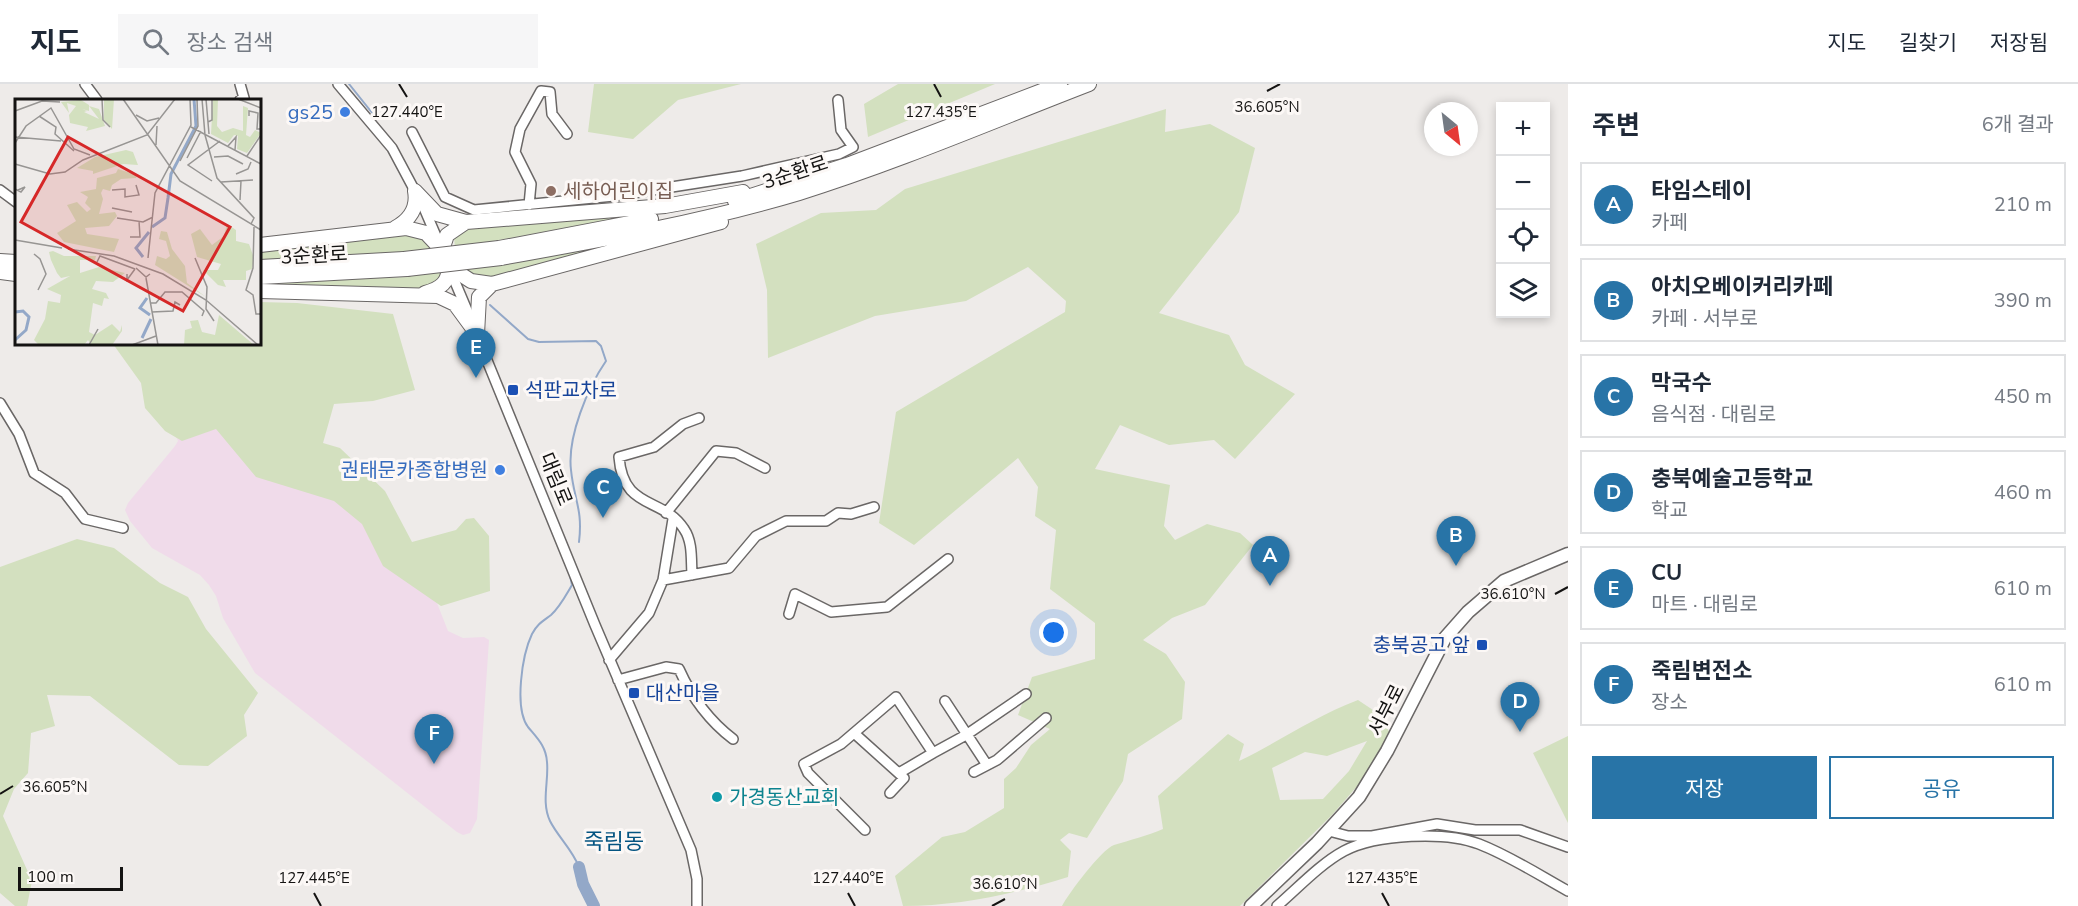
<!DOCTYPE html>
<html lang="ko">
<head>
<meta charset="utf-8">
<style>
	body { margin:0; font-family:"Nunito Sans","Noto Sans KR",sans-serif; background:#f6f6f7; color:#1f2937 }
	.controls { position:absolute; right:18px; top:18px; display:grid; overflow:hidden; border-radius:0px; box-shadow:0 3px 9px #0003 }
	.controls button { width:54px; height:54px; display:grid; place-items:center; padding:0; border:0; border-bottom:2px solid #e0e1e3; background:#fff; color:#1f2937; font:30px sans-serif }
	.compass { position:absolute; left:1424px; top:18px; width:54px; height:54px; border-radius:50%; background:#fff; box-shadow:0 3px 9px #0003; rotate:151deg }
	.scale { position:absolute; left:18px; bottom:15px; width:105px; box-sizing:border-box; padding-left:6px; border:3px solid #141312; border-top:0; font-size:16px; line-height:21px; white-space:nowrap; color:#141312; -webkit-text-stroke:4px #fcf8f6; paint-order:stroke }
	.you { position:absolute; left:1054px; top:549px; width:21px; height:21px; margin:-15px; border:4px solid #fff; border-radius:50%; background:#1a73e8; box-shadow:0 0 0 9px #1a73e833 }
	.badge { display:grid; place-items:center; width:39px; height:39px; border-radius:50%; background:#2874a7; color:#fff; font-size:20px; font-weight:700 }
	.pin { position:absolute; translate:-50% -50px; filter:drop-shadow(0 2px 3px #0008) }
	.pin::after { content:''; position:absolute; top:32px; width:21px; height:18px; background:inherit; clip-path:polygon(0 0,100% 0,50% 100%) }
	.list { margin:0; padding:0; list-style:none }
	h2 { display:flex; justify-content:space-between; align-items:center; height:78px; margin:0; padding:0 24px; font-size:26px }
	h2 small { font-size:20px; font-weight:400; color:#747a83 }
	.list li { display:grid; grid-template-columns:39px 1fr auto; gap:18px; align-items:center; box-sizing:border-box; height:84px; margin:0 12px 12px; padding:0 12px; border:2px solid #e0e1e3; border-radius:0px }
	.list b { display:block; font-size:22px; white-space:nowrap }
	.list p { margin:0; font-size:20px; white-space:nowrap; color:#747a83 }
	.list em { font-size:20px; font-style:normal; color:#747a83 }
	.actions { display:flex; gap:12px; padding:18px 24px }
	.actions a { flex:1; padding:14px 0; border:2px solid #2874a7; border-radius:0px; text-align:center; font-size:21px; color:#2874a7 }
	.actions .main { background:#2874a7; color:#fff }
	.icon { flex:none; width:33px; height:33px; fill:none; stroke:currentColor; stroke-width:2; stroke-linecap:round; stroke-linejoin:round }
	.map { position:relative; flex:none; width:1568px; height:822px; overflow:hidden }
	header { display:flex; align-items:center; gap:36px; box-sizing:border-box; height:84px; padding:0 30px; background:#fff; border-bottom:2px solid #e0e1e3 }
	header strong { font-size:28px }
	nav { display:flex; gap:33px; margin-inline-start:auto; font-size:21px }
	.search { width:420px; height:54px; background:#f6f6f7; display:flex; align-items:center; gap:15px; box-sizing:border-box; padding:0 21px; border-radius:0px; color:#747a83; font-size:22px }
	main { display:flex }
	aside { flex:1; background:#fff }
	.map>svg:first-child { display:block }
	.industrial { fill:#f0dbea }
	.green { fill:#d3e0bf; fill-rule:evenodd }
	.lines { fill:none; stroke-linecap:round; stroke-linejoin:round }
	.stream { stroke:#93a8c8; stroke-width:2 }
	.river { stroke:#93a8c8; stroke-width:12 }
	.minor-casing { stroke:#6a6766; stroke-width:12 }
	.major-casing { stroke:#6a6766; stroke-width:15 }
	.highway-casing { stroke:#6a6766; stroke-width:16 }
	.minor { stroke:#fff; stroke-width:9 }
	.major { stroke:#fff; stroke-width:12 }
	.highway { stroke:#fff; stroke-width:14 }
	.highway-bridge-casing { stroke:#6a6766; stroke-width:16; stroke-linecap:butt }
	.highway-bridge { stroke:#fff; stroke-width:14 }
	.ticks { fill:none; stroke:#141312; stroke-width:2 }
	.shop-dot { fill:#3f7fe0; stroke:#fcf8f6; stroke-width:2 }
	.education-dot { fill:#8d6e63; stroke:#fcf8f6; stroke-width:2 }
	.transit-dot { fill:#1a4fb4; stroke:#fcf8f6; stroke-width:2 }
	.culture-dot { fill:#0f9aa8; stroke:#fcf8f6; stroke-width:2 }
	.labels { text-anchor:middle; stroke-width:6; stroke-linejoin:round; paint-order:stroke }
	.shop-label { font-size:20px; fill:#366cbe; stroke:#fcf8f6; text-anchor:end }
	.street-label { font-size:20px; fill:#141312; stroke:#fcf8f6 }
	.education-label { font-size:20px; fill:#785e54; stroke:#fcf8f6; text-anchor:start }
	.transit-label { font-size:20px; fill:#164399; stroke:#fcf8f6; text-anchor:start }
	.culture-label { font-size:20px; fill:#0d838f; stroke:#fcf8f6; text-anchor:start }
	.quarter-label { font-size:22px; fill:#045481; stroke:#fcf8f6 }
	.inset-river { fill:none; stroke:#93a8c8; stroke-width:3 }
	.inset-road { fill:none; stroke:#979593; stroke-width:1.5 }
	.view { fill:#d62828; fill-opacity:0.15; stroke:#d62828; stroke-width:3 }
	.inset-edge { fill:none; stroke:#141312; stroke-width:3 }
	.ticks-label { font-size:15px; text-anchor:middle; fill:#141312; stroke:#fcf8f6; stroke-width:6; stroke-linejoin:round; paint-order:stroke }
</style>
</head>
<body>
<header>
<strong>지도</strong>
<div class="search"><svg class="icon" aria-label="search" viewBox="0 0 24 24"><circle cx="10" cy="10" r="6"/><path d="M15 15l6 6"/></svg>장소 검색</div>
<nav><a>지도</a><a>길찾기</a><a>저장됨</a></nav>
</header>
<main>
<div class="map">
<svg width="1568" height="822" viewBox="0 0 1568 822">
	<rect width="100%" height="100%" fill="#eeebe9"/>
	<path class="industrial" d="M209,289l153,116 73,109 13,33 15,7 21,-1 5,3 -12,179 -7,14 -7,2 -6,-3 -202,-159 -32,-55 -7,-22 -7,-11 -9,-10 -48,-27 -22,-27 -5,-11 3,-7 47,-57 3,-5 -3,-7z"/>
	<path class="green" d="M594,0h147l-63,16 -45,39 -45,-7z
		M898,0h97l-127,53 -4,-33z
		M1166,25l-1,23 45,-8 45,24 -16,64 -80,101 70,22 16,30 50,29 -60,65 -21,-19 -45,5 -49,-20 -25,44 75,16 -6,41 11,14 32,-16 33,9 13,12 -48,60 -33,13 -29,22 23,14 19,28 -3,37 -54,35 -5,27 -36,57 -18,-5 -9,7 11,11 -3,26c-54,17 -108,29 -165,29l-8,-30 47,-39 23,-5 39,-24v-29l12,-11 15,-23 19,-16 -32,-14 14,-38 63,-18v-36l-45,-34 6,-59 -21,-14 3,-29 -20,-29 -104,87 -35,-22 17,-111 169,-100 1,-11 -38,-34 -62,34 -91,15 -107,42 -1,-68 -11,-46 65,-31 55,-3 29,-21z
		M679,123l-207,38 6,23 210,-41 -196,53 -25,-6 -12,-25 -1,-13 9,-8z
		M390,149l28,1 12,11 13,30 -13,14 -170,-2v-6l149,-4 -5,-23 -144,8v-13z
		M260,218l37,1 96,11 22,76 -42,11 -39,3 -11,39 17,5 45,43 27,51 44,-12 10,-11 8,-1 15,18 1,55 -49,15 -58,-40 -21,-42 -28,-23 -78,-24 -40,-48 -34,12 -17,-10 -20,-23 -4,-25 -28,-39h-15h162z
		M77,455l37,9 46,35 28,14 18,32 52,64 -14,22 3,21 -39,30 -29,-1 -89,-69 -43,-1 8,31 -24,7 -3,40 -14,16 -11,27 29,65 -5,25h-12l-15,-13v-326z
		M1358,616l21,14 11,19 -23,42 -35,40 -92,91h-178c7,-13 39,-56 52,-61 16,-5 33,-9 49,-16l-5,-33 70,-62 16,10 -5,17c40,-19 76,-45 119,-61zM1367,657l-18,30 -26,28 -43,1 -8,-32 33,-16 22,4z
		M1568,652v87l-35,-70z"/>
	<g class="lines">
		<path class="stream" d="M349,0l28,35
			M490,221l38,34 11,3 57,-1 5,5 5,15c-18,26 -39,76 -35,109 3,30 12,39 8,72
			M570,491l2,10c-6,10 -12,22 -21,30 -8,6 -14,9 -19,19 -10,21 -18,74 -4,93 9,11 18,19 19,35 2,19 -6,40 3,59 8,16 22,28 29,46"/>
		<path class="river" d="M579,783l4,17 11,22"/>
		<g class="minor-casing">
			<path id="minor" d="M85,0l12,16
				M338,0l54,64 32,60 15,35
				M240,16l4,-2 -4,-14
				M412,48l33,65 29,13 140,-14 128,-20 97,-22 14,-7 -12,-17 -3,-30
				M0,106l16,12
				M529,121l2,-21 -16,-32 5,-23 21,-38 9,1 2,22 15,20
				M450,186l19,45
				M475,247l120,294 96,225 6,29v27
				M0,319l19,31 15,39 31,20 20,26 38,9
				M666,429l50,-62 20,2 29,15
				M692,491c-1,-15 1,-33 -8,-46 -21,-33 -61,-18 -65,-72l35,-10 29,-23 16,-6
				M663,496l10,-61
				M789,530l6,-20 36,18 56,-5 61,-48
				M609,576l40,-47 14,-33 66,-12 27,-32 30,-15h40l12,-8 13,1 23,-7
				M618,596l48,-13 13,2c13,29 29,51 54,70
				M945,617l42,64
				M854,649l50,45 -14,15
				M974,688l23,-12 49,-42
				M899,689l34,-20
				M865,746l-57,-57 -4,-9 37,-20 55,-47 37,56 33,-18 60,-41
				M1329,747l19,5h24l65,-12 38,6h45l48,17
				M1277,822c21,-18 43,-42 67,-55 32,-17 102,-20 135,-7 31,12 60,31 89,47"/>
		</g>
		<g class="major-casing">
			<path id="major" d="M1251,822l66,-63 42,-46 28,-46 58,-113 23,-26 36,-31 64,-27"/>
		</g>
		<g class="highway-casing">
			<path id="highway" d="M415,107l22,23 29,8 199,-16 78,-14
				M735,117l112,-36 213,-81
				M395,144c15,-8 23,-21 20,-37
				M260,161l146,-17 20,5 16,17
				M499,164l152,-29
				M442,166l5,-15 19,-13
				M501,174c100,-18 201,-36 298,-65 99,-31 194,-72 290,-109
				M0,177l16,1
				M448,182l23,15 21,3 229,-62
				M260,183l144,-8
				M0,188l16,2
				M260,193l147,-8
				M260,207l178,5 17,8 22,30
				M425,209c15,-4 25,-11 23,-27
				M477,250l2,-37 13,-13"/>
		</g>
		<use href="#minor" class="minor"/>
		<use href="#major" class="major"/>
		<use href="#highway" class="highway"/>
		<g class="highway-bridge-casing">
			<path id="highway-bridge" d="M404,175l95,-11
				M407,185l94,-11"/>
		</g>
		<use href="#highway-bridge" class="highway-bridge"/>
	</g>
	<path class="ticks" d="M399,0l8,13M934,0l7,13M1267,7l13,-7M1555,510l13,-7M0,710l13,-8M314,809l7,13M848,809l7,13M1382,809l7,13M992,822l13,-7"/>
	<g class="shop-dot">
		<circle cx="345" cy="28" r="6"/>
		<circle cx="500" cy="386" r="6"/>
	</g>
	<circle class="education-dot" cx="551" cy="107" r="6"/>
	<g class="transit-dot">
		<rect x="507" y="300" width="12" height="12" rx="3"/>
		<rect x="1476" y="555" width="12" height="12" rx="3"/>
		<rect x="628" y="603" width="12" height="12" rx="3"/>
	</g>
	<circle class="culture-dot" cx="717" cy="713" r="6"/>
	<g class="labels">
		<g class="shop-label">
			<text x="333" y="35">gs25</text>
			<text x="488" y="393">권태문카종합병원</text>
		</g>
		<g class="street-label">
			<text transform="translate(795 88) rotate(-18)" y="7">3순환로</text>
			<text transform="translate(314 171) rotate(-3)" y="7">3순환로</text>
			<text transform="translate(556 395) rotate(68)" y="7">대림로</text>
			<text transform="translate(1386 626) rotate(-63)" y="7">서부로</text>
		</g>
		<g class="education-label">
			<text x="563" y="114">세하어린이집</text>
		</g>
		<g class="transit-label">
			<text x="525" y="313">석판교차로</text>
			<text x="1470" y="568" text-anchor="end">충북공고 앞</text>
			<text x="646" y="616">대산마을</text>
		</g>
		<g class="culture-label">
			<text x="729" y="720">가경동산교회</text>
		</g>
		<g class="quarter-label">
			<text x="614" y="765">죽림동</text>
		</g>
	</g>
	<g transform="translate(15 15)">
		<rect width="246" height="246" fill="#eeebe9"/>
		<path d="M89,0h10l-2,30 -8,-9zM198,0h5l-1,27 5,6 11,-4 10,3v-25l5,2 -2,27 4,2 5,-7 6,3 -14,20 -10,-4 1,-13 -4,-1 -6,8 -17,-9zM66,1l8,5v6l-7,-2 5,2 -3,1 15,7 -10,-13 10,3 6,17 -19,5 2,-4 -18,-4 -1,-8 7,-9 -9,-3 2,10 -8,-11zM111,51l7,2 5,13 -15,-1 -30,10v-3l-16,-3 18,-11zM103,70l19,6 -1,3 -15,1 -9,6 -2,6 -7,-2 -2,4 2,6 -4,15 16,-2 2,4 -8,10 -24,2 2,6 32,5 -5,13 -50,-10 -7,-9 19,-12 -9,-16 10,-3 10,10 4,-3 -6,-6 3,-6 -8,-5 16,-3 1,-11 19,-5zM212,125l9,6v11l13,3 5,14 -2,11 -6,2v9h-23l3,7 -8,-2 -15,-15h15l3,-6 -24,-7 -6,-23 9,-5 12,16 12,-9zM146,132l6,1 5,17 13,17 2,17 19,14 -51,-32 2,-9 9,3 4,-3 -4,-15 -7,-2zM38,152l11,5h32l-1,4h-15v13l19,-6 26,6 -12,9 -17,-1 -4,8 14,4 3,6 -5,-1 -2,8 -9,-3 -4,29 6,3 17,-11 8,8 2,-7v6l-10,14h-21l-3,-5 -4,5h-45l-5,-5 11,-21 3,-18 12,2 1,-8 -14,-6 23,-13 -9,2 -4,-5 -6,-13 -2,-8zM204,216l35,30h-70l1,-15 7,-2 -2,-7 8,-1 4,12 13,3z" fill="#d3e0bf"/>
		<path class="inset-river" d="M153,99l3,-24 25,-48 -2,-27M137,128l13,-9 3,-20M128,158l-7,-9 13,-16M132,199l-7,10 10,7M0,213l8,-1 6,6 -3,13 -11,10M127,239l9,-19"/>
		<path class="inset-road" d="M87,0l1,21 7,7M108,0l57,82 81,49M187,0l3,36 12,43 37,40 -3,6M191,0l3,35M223,0l23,9M0,12l27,-10 18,1M121,16l11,6 12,-3M24,17l17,11 -1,7 19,17M234,17v-5l9,2 -1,16h4M193,23l4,-2v-21M176,28l70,37M0,38l46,4M0,44l11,-17 25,-18 23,41 16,6M141,46l1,-19M213,47l8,-9 -1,13M232,57l14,-21M199,58l14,-1 15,8M172,59l14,-27M165,62l18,-35 -1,-27M0,65l35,10 15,-2 18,-12 64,-25 28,-36M221,75l12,-5 3,-7M197,82l-24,-16 32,-24M206,83l32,-2M0,90l6,3 4,-5 -7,3M97,91l13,-1v8l14,-2 -3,-10M225,101l1,-19M97,109l20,4M102,119l26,4 10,-5M239,128l-1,41 -7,22 7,5 3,19h5M115,138h10l-1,-16M0,141l47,8M53,150l46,7 49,18 43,26 52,45M19,155l6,5 6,15 -8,16M133,159l7,-65 36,-68 -1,-26M180,159l12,29 -1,22 8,12M82,163l3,-6 35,13M121,169l10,9 4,-3M112,175v6l8,-11M131,179l12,67M135,204h6l9,-11h17l22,19 -2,5M137,213l21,-1 2,-9 5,3M74,246l9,-16M117,246l24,-9"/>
		<path class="view" d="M53,38l162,90 -47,84 -162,-89z"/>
		<rect width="246" height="246" class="inset-edge"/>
	</g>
	<g class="ticks-label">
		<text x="1267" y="28">36.605°N</text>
		<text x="407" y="33">127.440°E</text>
		<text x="941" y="33">127.435°E</text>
		<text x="1513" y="515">36.610°N</text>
		<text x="55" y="708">36.605°N</text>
		<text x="314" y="799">127.445°E</text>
		<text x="848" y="799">127.440°E</text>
		<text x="1382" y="799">127.435°E</text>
		<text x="1005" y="805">36.610°N</text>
	</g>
</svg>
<div class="controls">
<button>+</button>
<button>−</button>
<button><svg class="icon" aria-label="locate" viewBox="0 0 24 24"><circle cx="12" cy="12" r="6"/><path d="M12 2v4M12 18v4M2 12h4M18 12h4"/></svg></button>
<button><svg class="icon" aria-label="layers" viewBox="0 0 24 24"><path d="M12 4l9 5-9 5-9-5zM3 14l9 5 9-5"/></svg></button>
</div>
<svg class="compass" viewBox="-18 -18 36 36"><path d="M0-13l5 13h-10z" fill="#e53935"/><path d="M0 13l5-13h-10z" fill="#747a83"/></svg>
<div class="scale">100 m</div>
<div class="you"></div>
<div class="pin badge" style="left:1270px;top:502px">A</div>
<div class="pin badge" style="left:1456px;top:482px">B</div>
<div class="pin badge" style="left:603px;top:434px">C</div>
<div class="pin badge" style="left:1520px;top:648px">D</div>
<div class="pin badge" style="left:476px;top:294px">E</div>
<div class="pin badge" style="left:434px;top:680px">F</div>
</div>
<aside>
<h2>주변<small>6개 결과</small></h2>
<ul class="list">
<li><span class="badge">A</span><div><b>타임스테이</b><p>카페</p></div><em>210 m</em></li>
<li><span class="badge">B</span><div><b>아치오베이커리카페</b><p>카페 · 서부로</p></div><em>390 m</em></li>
<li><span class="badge">C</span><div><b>막국수</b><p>음식점 · 대림로</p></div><em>450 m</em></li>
<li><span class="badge">D</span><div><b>충북예술고등학교</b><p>학교</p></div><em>460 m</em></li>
<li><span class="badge">E</span><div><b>CU</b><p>마트 · 대림로</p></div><em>610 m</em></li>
<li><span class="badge">F</span><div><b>죽림변전소</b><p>장소</p></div><em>610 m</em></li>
</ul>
<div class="actions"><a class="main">저장</a><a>공유</a></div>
</aside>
</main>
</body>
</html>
